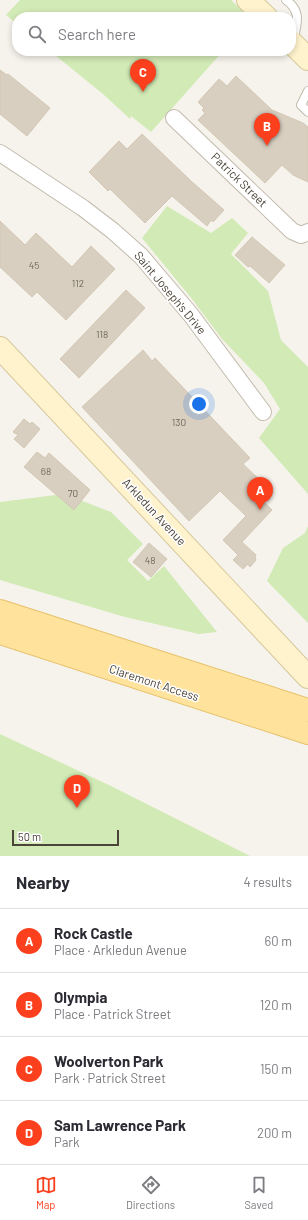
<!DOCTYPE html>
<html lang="en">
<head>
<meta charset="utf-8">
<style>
	body { margin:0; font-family:Barlow,sans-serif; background:#f2f2f3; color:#2b2b33 }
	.scale { position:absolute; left:12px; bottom:10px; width:107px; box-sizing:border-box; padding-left:4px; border:2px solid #4b4439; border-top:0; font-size:11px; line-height:14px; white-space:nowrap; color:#4b4439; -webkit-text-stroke:3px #fff; paint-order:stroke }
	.you { position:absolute; left:199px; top:404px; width:14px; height:14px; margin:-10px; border:3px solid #fff; border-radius:50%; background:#1a73e8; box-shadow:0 0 0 6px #1a73e833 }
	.badge { display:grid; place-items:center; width:26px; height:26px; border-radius:50%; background:#fc3f1d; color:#fff; font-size:13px; font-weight:700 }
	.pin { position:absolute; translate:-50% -33px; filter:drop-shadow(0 1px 2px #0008) }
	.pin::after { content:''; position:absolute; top:21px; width:14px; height:12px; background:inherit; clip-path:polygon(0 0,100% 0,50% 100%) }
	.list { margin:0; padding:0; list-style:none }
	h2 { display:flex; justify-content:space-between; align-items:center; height:52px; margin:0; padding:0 16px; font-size:17px }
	h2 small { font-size:13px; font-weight:400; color:#7c7c81 }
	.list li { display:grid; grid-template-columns:26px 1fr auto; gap:12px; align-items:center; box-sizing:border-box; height:64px; padding:0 16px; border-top:1px solid #e1e1e2 }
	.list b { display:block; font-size:15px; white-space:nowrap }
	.list p { margin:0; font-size:13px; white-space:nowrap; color:#7c7c81 }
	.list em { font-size:13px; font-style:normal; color:#7c7c81 }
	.icon { flex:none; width:22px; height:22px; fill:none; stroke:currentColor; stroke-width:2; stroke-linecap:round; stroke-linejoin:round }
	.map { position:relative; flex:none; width:308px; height:856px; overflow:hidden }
	.search { position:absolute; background:#fff; box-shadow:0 2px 6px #0003; left:12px; right:12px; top:12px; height:44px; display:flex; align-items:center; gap:10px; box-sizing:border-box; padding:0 14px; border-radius:16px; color:#7c7c81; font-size:15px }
	.sheet { height:308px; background:#fff }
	nav { display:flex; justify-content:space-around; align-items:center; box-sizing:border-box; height:56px; border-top:1px solid #e1e1e2; background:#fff; font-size:11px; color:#7c7c81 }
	nav a { display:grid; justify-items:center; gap:2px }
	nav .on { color:#fc3f1d }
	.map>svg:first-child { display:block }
	.green { fill:#d2eab5 }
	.building { fill:#d8cfc1; stroke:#d3c7b4 }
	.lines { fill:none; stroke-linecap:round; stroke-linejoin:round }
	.lane-casing { stroke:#c2bbae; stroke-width:10 }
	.street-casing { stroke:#c2bbae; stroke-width:18 }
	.secondary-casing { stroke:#d6c79b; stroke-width:24 }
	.primary-casing { stroke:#e6c16a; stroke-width:24 }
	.lane { stroke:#fff; stroke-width:8 }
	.street { stroke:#fff; stroke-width:16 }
	.secondary { stroke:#fff3cd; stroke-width:22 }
	.primary { stroke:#ffe39c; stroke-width:22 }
	.labels { text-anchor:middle; stroke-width:3; stroke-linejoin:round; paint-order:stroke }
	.number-label { font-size:10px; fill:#6e675b }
	.street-label { font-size:12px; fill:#4b4439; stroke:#fff }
</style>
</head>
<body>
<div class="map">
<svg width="308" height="856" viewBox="0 0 308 856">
	<rect width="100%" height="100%" fill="#f6f3ec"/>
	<path class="green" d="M20,0h211l18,17h-232v7l-11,-9z
		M50,51h173l-72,81 -20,-16 -1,3 -27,-25z
		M167,206l44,27 21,-15 16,15 -17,21 37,37 13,49 27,27v127l-49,-56 21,-29 -16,-26 -42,-44 -30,-40 -50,-61z
		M64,494l47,18 32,32 -16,16 21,21 16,-15 53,66 -18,2 -74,-17 -125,-37v-78z
		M308,526v97l-41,-42 16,-33 22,-15z
		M0,734l111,52 139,70h-250z"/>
	<path class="building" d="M0,70l7,5 1,-1 42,34 -23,28 -27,-22z
		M236,76l36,34 31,13 5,4v55l-15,-7 -11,-10 -17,18 -67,-63 7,-7 -3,-3 2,-2 -6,-6 21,-23 8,7z
		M142,134l49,47 33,29 -11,12 -2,-2 -4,6 -35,-30 -27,27 -35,-34 -2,2 -19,-19 30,-31 8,8z
		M0,221l25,24 11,-12 36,34 19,-21 24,23 -49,51 -29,-28 -5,5 -32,-30z
		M252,237l33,28 -16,18 -19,-17 -2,1 -13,-12z
		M126,290l19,18 -66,70 -19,-19z
		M143,350l9,11 3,-3 95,100 -7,6 22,21 -9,9 16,16 -30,32 14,13 -1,2 1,3 -6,7 -2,-3 -5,5 -10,-9 5,-5 -15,-15 23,-24 -26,-25 -31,30 -107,-114z
		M24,419l6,5 2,-2 8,7 -16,19 -10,-9 4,-4 -5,-3z
		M37,452l8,6 4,-5 41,37 -16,20 -50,-43z
		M149,543l18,16 -16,18 -18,-15z"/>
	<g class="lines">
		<g class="lane-casing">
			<path id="lane" d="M286,0c17,12 10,25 7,43
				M308,91l-7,14 7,7"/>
		</g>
		<g class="street-casing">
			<path id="street" d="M174,118l118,113 9,4 7,-3
				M0,153l83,55 30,23 28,25 50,59 72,97"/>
		</g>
		<g class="secondary-casing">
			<path id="secondary" d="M248,0l18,17
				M291,42l17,17
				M0,348l308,329"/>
		</g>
		<g class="primary-casing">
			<path id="primary" d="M0,611l308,99
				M0,633l308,100"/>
		</g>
		<use href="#lane" class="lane"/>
		<use href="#street" class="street"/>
		<use href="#secondary" class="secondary"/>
		<use href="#primary" class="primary"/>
	</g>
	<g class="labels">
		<g class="number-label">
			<text x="34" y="269">45</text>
			<text x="78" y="287">112</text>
			<text x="102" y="338">118</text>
			<text x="179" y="426">130</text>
			<text x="46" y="475">68</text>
			<text x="73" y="497">70</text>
			<text x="150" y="564">48</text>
		</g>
		<g class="street-label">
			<text transform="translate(239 180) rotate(44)" y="4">Patrick Street</text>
			<text transform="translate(170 293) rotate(50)" y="4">Saint Joseph's Drive</text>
			<text transform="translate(154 512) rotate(47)" y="4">Arkledun Avenue</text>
			<text transform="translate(154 683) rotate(18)" y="4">Claremont Access</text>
		</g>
	</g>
</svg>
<div class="scale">50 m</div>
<div class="you"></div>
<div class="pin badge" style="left:260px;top:510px">A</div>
<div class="pin badge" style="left:267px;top:146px">B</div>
<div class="pin badge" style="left:143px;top:92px">C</div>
<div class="pin badge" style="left:77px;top:808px">D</div>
<div class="search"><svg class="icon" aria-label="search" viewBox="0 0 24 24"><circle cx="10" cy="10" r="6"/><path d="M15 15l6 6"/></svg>Search here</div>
</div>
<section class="sheet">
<h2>Nearby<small>4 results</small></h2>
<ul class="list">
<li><span class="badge">A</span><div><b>Rock Castle</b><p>Place · Arkledun Avenue</p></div><em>60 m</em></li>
<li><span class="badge">B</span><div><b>Olympia</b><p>Place · Patrick Street</p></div><em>120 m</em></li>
<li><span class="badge">C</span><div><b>Woolverton Park</b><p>Park · Patrick Street</p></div><em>150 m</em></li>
<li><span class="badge">D</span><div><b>Sam Lawrence Park</b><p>Park</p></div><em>200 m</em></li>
</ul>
</section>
<nav>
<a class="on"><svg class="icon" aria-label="map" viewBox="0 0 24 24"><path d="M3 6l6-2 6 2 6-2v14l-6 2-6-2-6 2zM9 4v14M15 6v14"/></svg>Map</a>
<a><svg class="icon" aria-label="directions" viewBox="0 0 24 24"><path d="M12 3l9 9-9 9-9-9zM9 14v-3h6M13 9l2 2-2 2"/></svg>Directions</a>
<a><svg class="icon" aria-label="saved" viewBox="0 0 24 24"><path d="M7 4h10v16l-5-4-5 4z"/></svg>Saved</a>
</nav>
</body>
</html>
